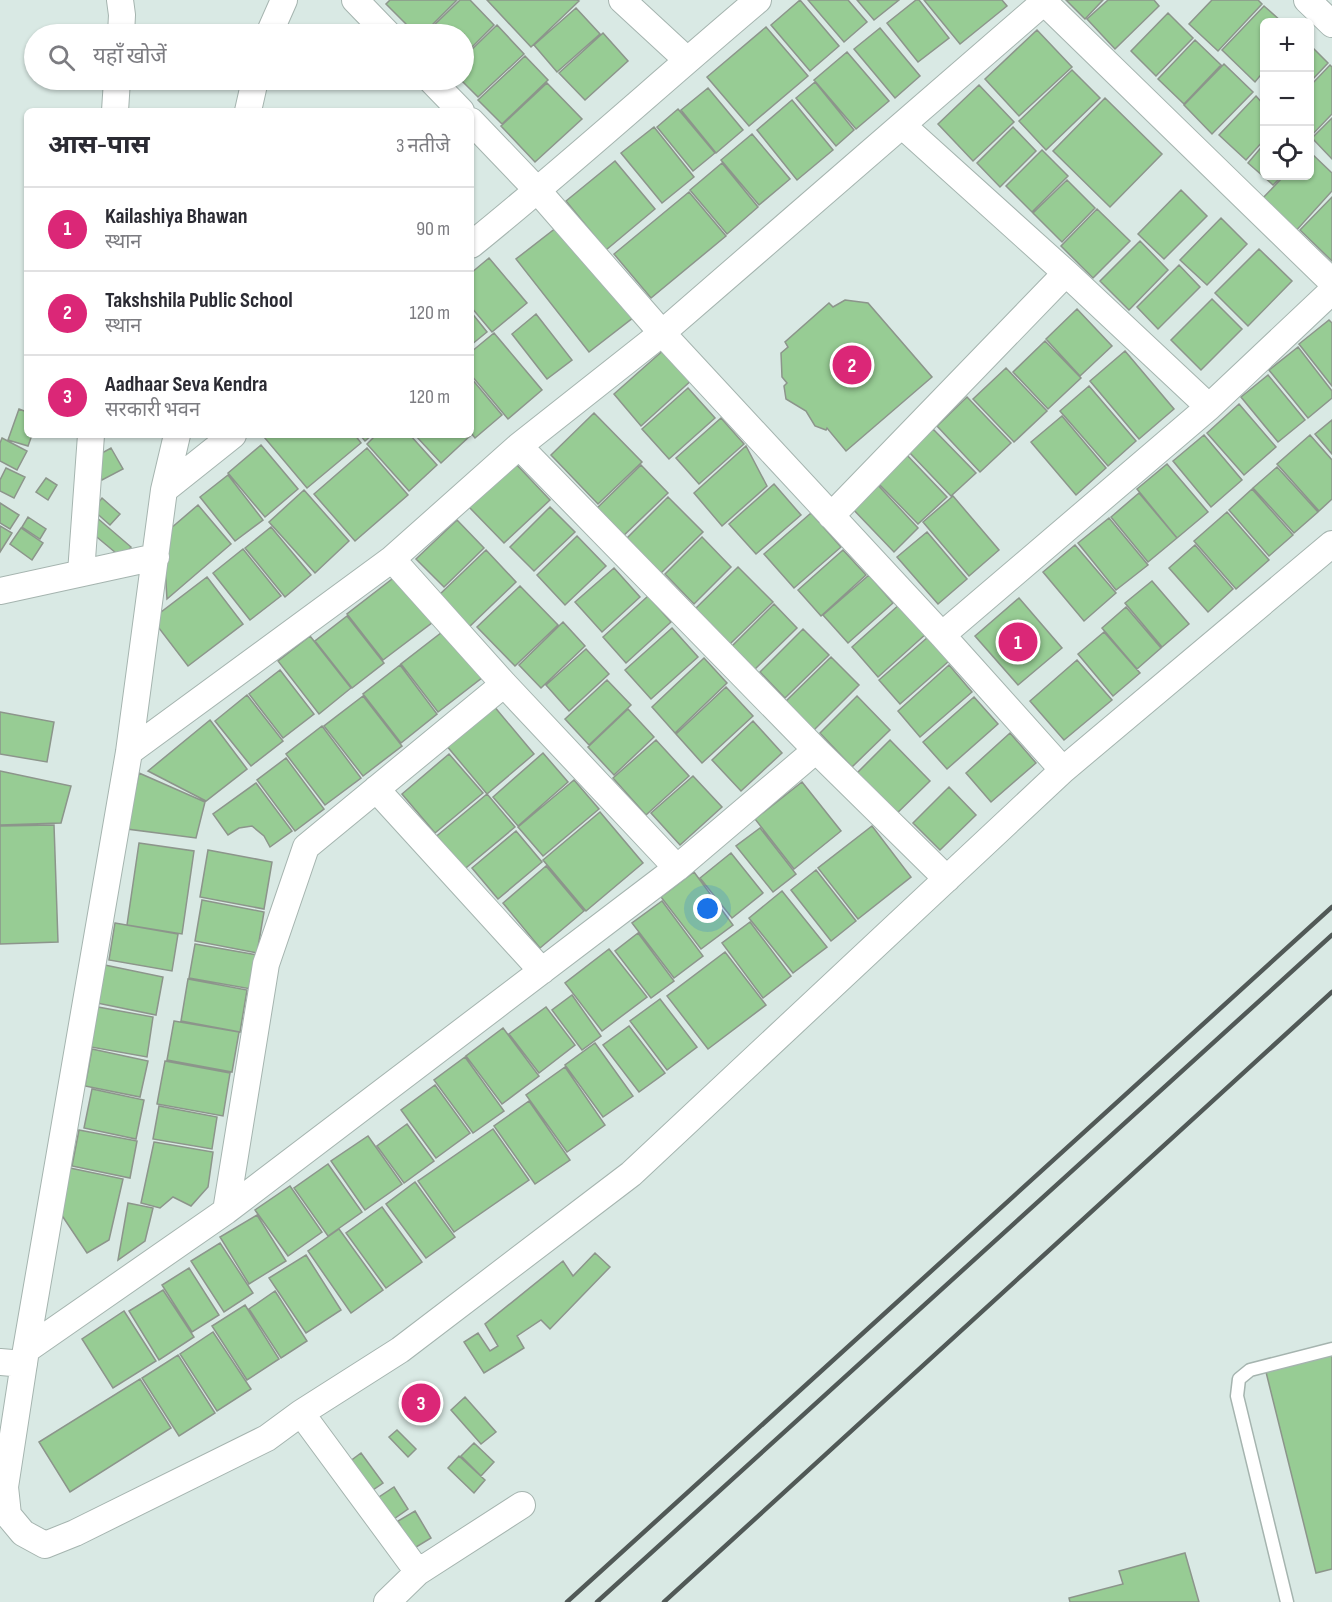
<!DOCTYPE html>
<html lang="hi">
<head>
<meta charset="utf-8">
<style>
	body { margin:0; font-family:"Sofia Sans Condensed","Noto Sans Devanagari",sans-serif; background:#f7f7f7; color:#2b2b33 }
	.controls { position:absolute; right:18px; top:18px; display:grid; overflow:hidden; border-radius:9px; box-shadow:0 2px 4px #0004 }
	.controls button { width:54px; height:54px; display:grid; place-items:center; padding:0; border:0; border-bottom:2px solid #e1e1e2; background:#fff; color:#2b2b33; font:30px sans-serif }
	.you { position:absolute; left:708px; top:909px; width:21px; height:21px; margin:-15px; border:4px solid #fff; border-radius:50%; background:#1a73e8; box-shadow:0 0 0 9px #1a73e833 }
	.badge { display:grid; place-items:center; width:39px; height:39px; border-radius:50%; background:#db2777; color:#fff; font-size:20px; font-weight:700 }
	.pin { position:absolute; translate:-50% -50%; border:3px solid #fff; box-shadow:0 2px 6px #0006 }
	.list { margin:0; padding:0; list-style:none }
	h2 { display:flex; justify-content:space-between; align-items:center; height:78px; margin:0; padding:0 24px; font-size:26px }
	h2 small { font-size:20px; font-weight:400; color:#7c7c81 }
	.list li { display:grid; grid-template-columns:39px 1fr auto; gap:18px; align-items:center; box-sizing:border-box; height:84px; padding:0 24px; border-top:2px solid #e1e1e2 }
	.list b { display:block; font-size:22px; white-space:nowrap }
	.list p { margin:0; font-size:20px; white-space:nowrap; color:#7c7c81 }
	.list em { font-size:20px; font-style:normal; color:#7c7c81 }
	.icon { flex:none; width:33px; height:33px; fill:none; stroke:currentColor; stroke-width:2; stroke-linecap:round; stroke-linejoin:round }
	.map { position:relative; flex:none; width:1332px; height:1602px; overflow:hidden }
	.search { position:absolute; background:#fff; box-shadow:0 2px 4px #0004; left:24px; top:24px; width:450px; height:66px; display:flex; align-items:center; gap:15px; box-sizing:border-box; padding:0 21px; border-radius:33px; color:#7c7c81; font-size:22px }
	.panel { position:absolute; background:#fff; box-shadow:0 2px 4px #0004; left:24px; top:108px; width:450px; height:330px; border-radius:9px }
	.map>svg:first-child { display:block }
	.building { fill:#97cc94; stroke:#8c958b; stroke-width:1.5 }
	.lines { fill:none; stroke-linecap:round; stroke-linejoin:round }
	.service-casing { stroke:#a5b4af; stroke-width:15 }
	.minor-casing { stroke:#a5b4af; stroke-width:28 }
	.service { stroke:#fff; stroke-width:12 }
	.minor { stroke:#fff; stroke-width:26 }
	.rail { stroke:#515957; stroke-width:4.5 }
</style>
</head>
<body>
<div class="map">
<svg width="1332" height="1602" viewBox="0 0 1332 1602">
	<rect width="100%" height="100%" fill="#d9e9e4"/>
	<path class="building" d="M390,0h67l-34,34h-7l-30,-30z
		M460,0h10l24,25 -30,30v-21l-38,-1z
		M487,0h90l2,1 -48,46z
		M800,0l39,46 -29,25 -39,-46z
		M808,0h40l19,22 -23,20z
		M857,0h42l-25,20z
		M916,0h3l30,38 -31,24 -31,-39z
		M924,0h78l5,6 -47,38z
		M1066,0h37l-18,19z
		M1108,0h46l5,6 -44,43 -28,-30z
		M1212,0h46l4,4 -44,47 -29,-27z
		M1264,6l18,16h-18v49l-9,11 -33,-32z
		M576,8l24,26 -43,38 -23,-27z
		M1168,13l25,25 -37,38 -25,-25z
		M497,25l27,29 -46,43 -17,-17h3v-23z
		M766,27l42,49 -59,50 -42,-49z
		M880,28l40,48 -25,22 -41,-49z
		M1037,30l35,37 -53,49 -34,-37z
		M603,33l25,28 -43,39 -26,-27z
		M1195,40l26,25 -37,39 -26,-25z
		M1310,45l18,18 -18,19z
		M847,52l42,49 -33,28 -42,-49z
		M525,56l23,24 -46,44 -24,-24z
		M1224,64l29,28 -41,42 -28,-29z
		M1330,65l2,2v47l-21,22 -1,-50z
		M1072,70l28,28 -54,52 -27,-29z
		M815,82l39,48 -18,16 -40,-48z
		M547,83l35,36 -47,43 -34,-36z
		M979,85l35,37 -41,39 -35,-37z
		M708,88l35,42 -27,23 -35,-43z
		M1256,96l8,9v35l-18,20 -27,-25z
		M1105,98l57,56 -52,53 -57,-56z
		M792,100l41,50 -36,30 -40,-50z
		M678,109l37,44 -22,18 -36,-44z
		M1332,118v41l-20,-21z
		M654,127l40,50 -32,26 -41,-50z
		M1013,127l23,24 -36,36 -23,-24z
		M752,134l38,45 -31,26 -38,-45z
		M1264,144v32h18l-9,9 -25,-22z
		M1042,150l26,26 -36,36 -26,-26z
		M1310,152l22,21v18l-38,42 -34,-32 24,-25h26z
		M615,161l40,48 -49,41 -40,-49z
		M722,163l36,44 -31,27 -37,-44z
		M1067,180l28,28 -33,34 -29,-29z
		M1181,190l26,26 -43,43 -26,-25z
		M689,192l37,44 -75,62 -37,-44z
		M1332,197v64l-32,-31z
		M1097,209l33,32 -37,37 -32,-32z
		M1221,218l26,26 -40,41 -27,-25z
		M561,224l73,93 -45,35 -73,-93z
		M1140,241l28,29 -39,40 -29,-29z
		M1259,249l33,32 -44,45 -33,-33z
		M489,258l38,45 -35,29 -21,-25v-34z
		M1179,265l21,22 -42,42 -21,-22z
		M1212,299l30,30 -41,41 -30,-30z
		M845,300l23,3 64,74 -86,74 -19,-23 -1,2 -11,-4 -9,-15 -20,-12 -2,-13 3,-3 -5,-6 -1,-24 7,-6 -3,-5 44,-39 4,4z
		M1077,309l35,37 -32,30 -34,-37z
		M471,312l16,20 -16,13z
		M536,314l36,46 -25,19 -35,-45z
		M1329,320l3,3v63l-33,-42z
		M494,333l48,57 -34,29 -37,-44v-23z
		M1045,341l36,37 -33,31 -35,-37z
		M667,347l27,31 -53,48 -27,-32z
		M1298,347l34,44v7l-24,20 -39,-48z
		M1125,351l49,58 -35,30 -49,-58z
		M1006,368l41,43 -33,31 -41,-43z
		M1268,375l37,45 -27,22 -37,-45z
		M471,378l31,37 -27,23 -4,-5z
		M1089,386l47,55 -28,25 -48,-55z
		M688,388l27,30 -46,41 -27,-30z
		M967,397l44,46 -31,29 -43,-46z
		M1239,404l37,43 -32,28 -37,-42z
		M19,409l8,3v23h5l-4,11 -20,-6z
		M594,413l48,49 -44,42 -47,-49z
		M1062,416l44,52 -30,27 -45,-53z
		M721,418l23,26 -45,40 -23,-26z
		M1332,420v34l-17,-20z
		M933,429l43,44 -25,23 -42,-44z
		M267,435h88l6,8 -54,45 -43,-51z
		M360,435h12l-7,6z
		M376,435h34l27,30 -28,26 -42,-47z
		M415,435h56l-30,28z
		M1204,435l38,45 -31,27 -38,-46z
		M1310,435l22,25v39l-13,12 -42,-47z
		M2,438l25,13 -10,19 -17,-9v-18z
		M261,445l37,44 -33,28 -37,-44z
		M746,446l21,40 -45,40 -28,-33z
		M111,448l12,21 -21,11 -11,-21z
		M367,448l41,47 -53,46 -41,-47z
		M904,452l43,45 -29,27 -43,-44z
		M515,463l35,37 -46,43 -35,-36z
		M1167,464l41,48 -31,26 -40,-49z
		M641,465l27,28 -49,47 -27,-27z
		M1277,467l41,45 -24,21 -41,-45z
		M6,468l19,9 -11,21 -14,-7v-11z
		M228,475l35,45 -28,21 -35,-44z
		M46,478l11,7 -9,15 -12,-8z
		M874,481l44,47 -24,24 -45,-47z
		M774,484l27,31 -45,39 -27,-30z
		M1252,489l41,46 -24,21 -40,-46z
		M304,490l45,51 -34,32 -46,-51z
		M1139,493l38,45 -29,24 -37,-45z
		M953,496l46,54 -30,26 -46,-54z
		M668,497l35,35 -45,44 -34,-35z
		M102,498l18,16 -10,11 -17,-15z
		M0,503l19,12 -9,14 -10,-6z
		M198,505l33,39 -64,55 -4,-64z
		M550,507l25,25 -41,39 -24,-24z
		M1227,512l42,48 -33,29 -42,-48z
		M811,513l30,34 -47,41 -30,-34z
		M28,517l18,12 -6,10 -18,-12z
		M96,517l35,30 -9,11 -36,-30z
		M1109,518l39,47 -32,25 -38,-47z
		M457,520l27,28 -40,39 -28,-28z
		M0,526l12,7 -12,19z
		M271,527l40,48 -26,22 -40,-49z
		M21,528l22,15 -11,17 -22,-16z
		M927,532l40,47 -29,25 -41,-47z
		M577,536l29,30 -41,39 -28,-30z
		M702,537l29,30 -37,37 -29,-30z
		M1075,545l41,48 -32,28 -41,-49z
		M1195,545l38,44 -25,23 -39,-44z
		M243,549l38,47 -31,24 -37,-47z
		M486,550l30,32 -48,46 -30,-32z
		M843,550l23,25 -45,41 -23,-26z
		M738,567l35,35 -43,42 -35,-35z
		M614,568l26,29 -38,35 -27,-30z
		M869,575l24,28 -45,40 -25,-28z
		M396,576l37,46 -50,38 -36,-46z
		M207,577l36,47 -55,42 -36,-47z
		M1152,581l37,43 -27,23 -37,-44z
		M520,586l38,39 -43,41 -38,-39z
		M648,596l23,26 -45,41 -23,-26z
		M1019,598l43,50 -44,37 -43,-49z
		M901,603l26,30 -49,44 -26,-30z
		M774,604l23,24 -46,45 -23,-23z
		M1126,607l35,41 -24,21 -35,-41z
		M347,616l37,47 -32,25 -37,-47z
		M563,622l22,24 -44,42 -22,-23z
		M672,628l26,29 -47,42 -26,-29z
		M446,629l37,48 -45,35 -37,-48z
		M803,629l26,26 -44,43 -25,-26z
		M1104,632l36,41 -27,23 -35,-42z
		M310,636l41,52 -32,26 -41,-53z
		M928,637l21,24 -49,43 -21,-24z
		M586,649l23,25 -40,37 -23,-26z
		M831,657l28,28 -46,46 -28,-29z
		M704,658l23,25 -52,50 -23,-26z
		M1077,660l35,40 -48,40 -34,-39z
		M400,665l37,49 -36,29 -38,-49z
		M949,665l23,27 -52,45 -22,-26z
		M280,670l34,44 -31,24 -34,-44z
		M607,680l24,25 -42,40 -24,-26z
		M726,687l27,29 -51,47 -26,-29z
		M247,695l36,46 -32,25 -36,-45z
		M363,696l39,50 -39,30 -39,-50z
		M857,696l33,34 -38,37 -32,-34z
		M974,697l24,27 -51,45 -24,-27z
		M493,705l41,49 -47,40 -41,-49z
		M628,709l26,28 -40,38 -26,-28z
		M0,712l54,10 -7,40 -47,-8z
		M210,720l37,49 -41,32 -58,-30z
		M753,721l29,32 -41,38 -29,-31z
		M322,726l39,52 -36,27 -39,-51z
		M1010,733l26,30 -45,39 -25,-29z
		M656,740l33,36 -43,39 -33,-37z
		M890,740l40,41 -41,40 -40,-40z
		M543,753l25,29 -50,44 -25,-29z
		M449,754l34,39 -48,40 -33,-39z
		M286,758l38,51 -29,22 -38,-51z
		M0,771l71,15 -10,37 -61,2z
		M139,773l66,29 -9,36 -69,-9z
		M693,776l29,31 -42,38 -29,-32z
		M574,780l25,29 -56,47 -25,-29z
		M802,782l39,49 -47,38 -39,-50z
		M256,783l36,48 -22,16 -6,-11 -12,-10 -13,2 -11,7 -15,-21z
		M949,787l27,28 -36,35 -27,-27z
		M487,794l28,33 -54,45 -28,-33z
		M600,812l43,51 -57,48 -43,-51z
		M54,825l4,117 -58,2v-118z
		M872,826l39,51 -53,42 -40,-51z
		M760,828l36,46 -23,18 -37,-46z
		M516,831l26,31 -44,37 -26,-31z
		M139,843l55,8 -12,83 -55,-9z
		M208,850l64,12 -8,47 -64,-12z
		M731,853l32,40 -31,25 -32,-40z
		M546,866l38,45 -44,37 -37,-45z
		M816,870l40,51 -25,20 -40,-51z
		M694,872l39,53 -32,24 -40,-52z
		M782,891l45,56 -34,26 -44,-55z
		M202,900l62,12 -7,41 -62,-12z
		M662,901l41,55 -29,22 -42,-55z
		M750,922l41,54 -28,22 -41,-55z
		M115,923l63,11 -6,37 -63,-11z
		M638,933l36,48 -23,17 -36,-47z
		M195,944l62,11 -6,34 -62,-11z
		M609,949l38,48 -45,34 -37,-48z
		M725,952l41,53 -58,44 -41,-53z
		M100,964l63,13 -7,38 -64,-13z
		M188,979l59,11 -7,42 -59,-11z
		M572,995l29,41 -19,14 -30,-40z
		M660,999l37,48 -30,23 -37,-49z
		M98,1007l55,10 -6,40 -56,-10z
		M546,1007l29,38 -36,28 -30,-39z
		M174,1021l65,11 -7,40 -65,-12z
		M629,1026l36,47 -26,19 -36,-47z
		M503,1028l36,48 -37,28 -36,-48z
		M595,1043l38,53 -30,21 -38,-52z
		M92,1049l56,12 -8,36 -55,-11z
		M465,1057l39,54 -31,22 -39,-53z
		M165,1061l65,12 -7,43 -66,-12z
		M565,1067l40,58 -38,27 -41,-57z
		M435,1085l35,48 -34,25 -35,-48z
		M92,1089l52,11 -8,39 -52,-11z
		M529,1101l41,59 -35,24 -41,-58z
		M159,1106l58,11 -5,32 -59,-10z
		M407,1124l27,37 -30,22 -27,-37z
		M493,1129l36,51 -75,52 -36,-51z
		M79,1130l58,11 -7,37 -58,-12z
		M368,1136l34,48 -37,26 -34,-49z
		M154,1142l59,10 -5,35 -17,19 -18,-9 -13,11 -19,-5z
		M328,1164l34,48 -34,24 -34,-48z
		M70,1168l53,11 -14,61 -22,13 -26,-39z
		M415,1182l40,55 -29,21 -40,-54z
		M290,1186l32,46 -34,24 -33,-46z
		M128,1203l25,5 -8,33 -27,19z
		M382,1207l40,55 -36,26 -40,-55z
		M257,1215l29,46 -37,23 -29,-47z
		M339,1229l44,61 -32,23 -43,-62z
		M220,1243l33,50 -29,19 -33,-51z
		M595,1253l15,14 -60,62 -9,-9 -24,16 7,12 -40,25 -20,-31 14,-9 12,18 8,-5 -13,-22 78,-63 10,15z
		M306,1255l35,55 -35,23 -37,-55z
		M189,1268l30,47 -27,17 -30,-47z
		M163,1290l31,47 -35,23 -30,-49z
		M275,1291l32,50 -26,17 -32,-49z
		M245,1305l34,54 -32,21 -35,-54z
		M124,1311l32,50 -43,27 -31,-49z
		M213,1332l38,57 -34,22 -37,-57z
		M1332,1352v217l-16,4 -51,-205z
		M178,1355l37,58 -36,23 -37,-58z
		M140,1379l31,49 -101,64 -31,-50z
		M465,1397l31,35 -15,12 -30,-34z
		M397,1430l19,19 -8,8 -19,-20z
		M474,1443l20,19 -13,14 -20,-20z
		M361,1453l22,30 -16,11 -22,-29z
		M459,1456l26,24 -11,13 -26,-25z
		M394,1487l14,22 -17,12 -15,-22z
		M415,1511l16,27 -18,11 -15,-28z
		M1185,1553l14,49h-129l-1,-4 54,-14 -4,-13z"/>
	<g class="lines">
		<g class="service-casing">
			<path id="service" d="M1287,1602l-50,-206 2,-17 11,-9 82,-21"/>
		</g>
		<g class="minor-casing">
			<path id="minor" d="M120,0l2,15 -1,19
				M355,0l33,34
				M622,0l65,60
				M1042,0l290,282
				M1307,0l25,24
				M269,34l15,-34
				M431,80l30,31
				M115,111l2,-31
				M248,111l7,-31
				M471,121l67,70 124,142 280,302 121,135
				M903,126l163,147 143,134
				M471,245c98,-79 191,-164 287,-245
				M177,435l-13,55 -35,262 -103,598 -21,137 3,28 15,18 22,12 30,-12 192,-95 34,-25 99,-63 231,-176 432,-404 269,-226
				M519,446l297,304 131,129
				M164,490l69,-55
				M831,516l235,-243
				M392,559l112,125 173,184
				M81,573l10,-138
				M0,591l156,-34
				M942,635l267,-228 123,-116
				M129,752l263,-193 127,-113 143,-113 382,-331
				M376,789l166,182
				M226,1211l40,-247 40,-117 198,-163
				M26,1350l200,-139 451,-343 139,-118
				M0,1362l24,2
				M301,1413l117,159
				M387,1602l31,-30 104,-67"/>
		</g>
		<use href="#service" class="service"/>
		<use href="#minor" class="minor"/>
		<path class="rail" d="M567,1602l765,-695
			M597,1602l735,-667
			M664,1602l668,-610"/>
	</g>
</svg>
<div class="controls">
<button>+</button>
<button>−</button>
<button><svg class="icon" aria-label="locate" viewBox="0 0 24 24"><circle cx="12" cy="12" r="6"/><path d="M12 2v4M12 18v4M2 12h4M18 12h4"/></svg></button>
</div>
<div class="you"></div>
<div class="pin badge" style="left:1018px;top:642px">1</div>
<div class="pin badge" style="left:852px;top:365px">2</div>
<div class="pin badge" style="left:421px;top:1403px">3</div>
<div class="search"><svg class="icon" aria-label="search" viewBox="0 0 24 24"><circle cx="10" cy="10" r="6"/><path d="M15 15l6 6"/></svg>यहाँ खोजें</div>
<section class="panel">
<h2>आस-पास<small>3 नतीजे</small></h2>
<ul class="list">
<li><span class="badge">1</span><div><b>Kailashiya Bhawan</b><p>स्थान</p></div><em>90 m</em></li>
<li><span class="badge">2</span><div><b>Takshshila Public School</b><p>स्थान</p></div><em>120 m</em></li>
<li><span class="badge">3</span><div><b>Aadhaar Seva Kendra</b><p>सरकारी भवन</p></div><em>120 m</em></li>
</ul>
</section>
</div>
</body>
</html>
